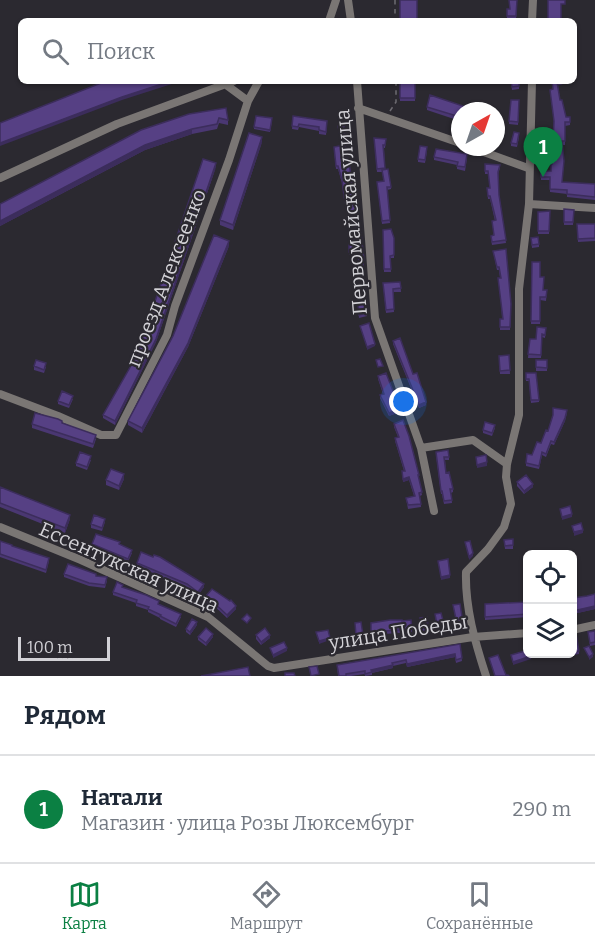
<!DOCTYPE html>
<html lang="ru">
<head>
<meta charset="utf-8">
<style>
	body { margin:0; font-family:Bitter,serif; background:#f6f6f7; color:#1f2937 }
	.controls { position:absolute; right:18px; bottom:18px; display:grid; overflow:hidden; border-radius:9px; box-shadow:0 2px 4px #0004 }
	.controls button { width:54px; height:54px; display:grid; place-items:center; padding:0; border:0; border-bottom:2px solid #e0e1e3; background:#fff; color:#1f2937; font:30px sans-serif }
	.compass { position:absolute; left:451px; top:102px; width:54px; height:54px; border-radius:50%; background:#fff; box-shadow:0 2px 4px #0004; rotate:40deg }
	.scale { position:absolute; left:18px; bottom:15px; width:92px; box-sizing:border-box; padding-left:6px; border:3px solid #d2d1d6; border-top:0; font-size:16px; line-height:21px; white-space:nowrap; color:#d2d1d6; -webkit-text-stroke:4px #2b2930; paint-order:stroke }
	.you { position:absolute; left:404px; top:402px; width:21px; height:21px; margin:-15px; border:4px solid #fff; border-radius:50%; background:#1a73e8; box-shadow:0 0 0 9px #1a73e833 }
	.badge { display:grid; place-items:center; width:39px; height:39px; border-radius:50%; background:#0b8043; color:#fff; font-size:20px; font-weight:700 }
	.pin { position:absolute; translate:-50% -50px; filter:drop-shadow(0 2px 3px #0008) }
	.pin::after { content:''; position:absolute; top:32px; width:21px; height:18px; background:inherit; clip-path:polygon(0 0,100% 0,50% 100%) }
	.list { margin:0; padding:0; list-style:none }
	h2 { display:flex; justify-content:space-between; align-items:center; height:78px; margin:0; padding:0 24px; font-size:26px }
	h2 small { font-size:20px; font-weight:400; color:#747a83 }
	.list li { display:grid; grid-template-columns:39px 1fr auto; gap:18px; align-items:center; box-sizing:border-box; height:108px; padding:0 24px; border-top:2px solid #e0e1e3 }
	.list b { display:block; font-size:22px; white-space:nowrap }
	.list p { margin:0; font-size:20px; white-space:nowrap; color:#747a83 }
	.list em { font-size:20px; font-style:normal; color:#747a83 }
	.icon { flex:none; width:33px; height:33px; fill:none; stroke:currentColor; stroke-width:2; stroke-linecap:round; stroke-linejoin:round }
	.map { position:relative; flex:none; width:595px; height:676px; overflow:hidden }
	.search { position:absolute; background:#fff; box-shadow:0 2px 4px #0004; left:18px; right:18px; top:18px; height:66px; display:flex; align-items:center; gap:15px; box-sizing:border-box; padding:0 21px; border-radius:9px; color:#747a83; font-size:22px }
	.sheet { height:186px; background:#fff }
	nav { display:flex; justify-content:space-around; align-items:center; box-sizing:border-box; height:84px; border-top:2px solid #e0e1e3; background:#fff; font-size:16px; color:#747a83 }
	nav a { display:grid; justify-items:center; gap:3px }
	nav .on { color:#0b8043 }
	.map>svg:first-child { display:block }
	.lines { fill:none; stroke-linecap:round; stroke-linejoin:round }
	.path { stroke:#6e6c72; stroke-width:1.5; stroke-dasharray:4.5 4.5; stroke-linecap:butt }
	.street { stroke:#7a7674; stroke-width:8 }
	.wall { fill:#4a3772 }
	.shaded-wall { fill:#3c2d5c }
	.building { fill:#564084; stroke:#3c2d5c; stroke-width:1.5 }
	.labels { text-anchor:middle; stroke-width:4.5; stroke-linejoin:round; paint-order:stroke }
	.street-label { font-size:20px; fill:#d2d1d6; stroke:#2b2930 }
</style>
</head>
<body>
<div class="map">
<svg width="595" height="676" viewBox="0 0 595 676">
	<rect width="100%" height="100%" fill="#2b2930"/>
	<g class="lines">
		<path class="path" d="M395,0v21
			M390,111l6,-9v-21"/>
		<path class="street" d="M348,0l3,21
			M329,21l7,-21
			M532,21l1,-21
			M357,81l18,237 46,130 13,63
			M225,84l23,17
			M358,108l102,35
			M470,147l58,21
			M0,178l117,-54 117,-43
			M529,204l66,4
			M0,394l58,22 43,19h15l51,-100 8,-29 54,-146 19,-59 11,-20
			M421,448l52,-8 34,24
			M0,527l81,33 127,57 60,49 6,2 199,-31 55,-4
			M572,630l23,-5
			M486,676c-11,-34 -21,-68 -20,-104l22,-23 16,-22 7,-23 -5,-27 1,-13 12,-49v-126l10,-85 3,-123"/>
	</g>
	<path class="wall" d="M517,0l-1,19h-9v-10h2z
		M400,81h15v20h-15z
		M511,81h8v8l-7,1z
		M551,81h12v3l-5,1 2,15 6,17 4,5v3l-5,1v19h-3v37l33,2v16l-28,-3v-3l-17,-2v-12h-9v-9h10l1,-7 2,-40 -1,-34z
		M511,100h8l-1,25 -9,-1z
		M427,107l33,4v10l-33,-11z
		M189,114l39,6v5l-9,-2 -2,6 -25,5 -47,16 -145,76v-22z
		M293,116l34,8 -1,11 -7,-1v-3l-20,-4 -1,3 -6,-1z
		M272,121l-2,11 -16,-3v-2z
		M338,126l9,14v3l-6,1z
		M519,137l-2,10 -6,-1v-3z
		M374,138l12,1 -1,9h-1l1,21 6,18v2l-4,1 3,33 -8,1 -5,-42 7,-1 -2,-9h-5z
		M262,142l-29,88 -13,-5v-5z
		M334,150l13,9 4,4v3l-1,1 10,60 -8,1 -1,-10h-3l-4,-19 -2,-16 -4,-14h-2z
		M427,151l-2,12 -7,-1v-3z
		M434,157l33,1 -2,13 -8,-2v-4l-23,-5z
		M485,164l15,4 -2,6 1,21 7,48 -14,2 -1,-6 2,-4 2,-14 -5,-22h-2l-1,-11h3l-2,-14h-3z
		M216,167l-60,175 -41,83 -12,-7v-3l34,-60z
		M564,209l10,1 -1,15h-9z
		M550,211l-1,23h-11v-22z
		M577,224h18v17l-17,1z
		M383,230l11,8v20h-4l1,14h-7z
		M349,235l15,25v3h-5l-1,-9 -9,1z
		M531,238l8,6v3l-7,1z
		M229,246l-41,101 -46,86 -14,-8v-4z
		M506,249l5,55 -1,26h-10v-11h2l-2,-41 -1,-8h-2l-4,-19z
		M532,262l8,15 3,13h4l-1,11 -6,-1v24h-9z
		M363,263l1,11 -9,1 -1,-11z
		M400,282l1,10h-8l1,20 -8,1 -3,-30z
		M365,284l2,32 -8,2 -2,-24h-2l-1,-9z
		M546,328l-1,10 -3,-1 -1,21h-13l2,-19h6z
		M393,341l20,33 13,31 -7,3 -26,-64z
		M509,355l1,19h-10l-1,-18z
		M536,360h11v11h-11z
		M34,366l12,1 -2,6 -10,-3z
		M526,373l13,27v2l-8,1 -2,-22h-3z
		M378,376l22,36 -11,4 -9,-18v-3l3,-1 -5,-15z
		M73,399l-4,9 -11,-4v-3z
		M567,413l-2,8 -11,24 -3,-1 -5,13 -4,-2 -3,14 -13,-3v-3l15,-20 7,-12z
		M62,423l34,16 -3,9 -61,-20v-4z
		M394,424l25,54h-1l4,17 -2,1 1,11 -13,2 -2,-11 8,-2 -5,-16 -6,2 -1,-11h2l-9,-30v-3l3,-1 -4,-10z
		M495,428l-3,8 -9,-3v-3z
		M436,455l13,2v3h-4l1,13 7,16v3l-2,1 1,10 -8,1 -2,-10h-1z
		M91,460l-4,10 -11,-4v-3z
		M124,479l-5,11 -13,-5v-5z
		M517,482l16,5 -9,7 -7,-8z
		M0,487l70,32 -5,14 -65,-26z
		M105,522l-3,9 -11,-3v-4z
		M504,540l9,5v4h-8z
		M0,541l49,20 -3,12 -46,-16z
		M92,544l40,9 -4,9 -36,-15z
		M137,563l67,24 -6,8 -11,-7 -50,-22z
		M64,574l32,2 11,5 -2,7 -16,-2 -25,-9z
		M123,588l36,16 22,13 -5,10 -16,-8v-1l-12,-6v-2l-12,-4v-3l-23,-8v-3z
		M595,594v15l-22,5v-16l14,-2z
		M205,597l31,12 -9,9 -16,-15 -1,2 -5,-4z
		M528,602v15l-43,3v-16z
		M453,605l10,18v3l-6,1z
		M435,614l9,10v3l-7,2z
		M411,620l1,12 -41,3v-12z
		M420,621l8,6v3l-6,1z
		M355,623l8,12v3l-7,1z
		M197,625l-7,10 -4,-3v-3z
		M595,631v14l-5,1 -2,-14z
		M573,634l6,17v3l-6,1z
		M256,635l14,3 -9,7 -5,-6z
		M198,637h15l-7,9 -8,-6z
		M460,644l2,17 -6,2 -1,-6 -48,10 -1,-4 -13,3v2l-21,5v2l-7,1v-2l-14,2h-13l-1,-11z"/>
	<path class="shaded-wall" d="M171,81h10l-59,19 -122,46v-3l122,-46z
		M563,81v3l-6,1v-3z
		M192,129v5l-47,16 -145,76v-5l145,-76z
		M262,137v5l-29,88v-5z
		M216,163v4l-60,175 -41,83v-4z
		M229,241v5l-41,101 -46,86v-5z
		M375,344v2l-8,4v-3z
		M426,402v3l-7,3v-3z
		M400,409v3l-11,4v-3z
		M567,410l-2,11 -11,24v-3z
		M487,462v4l-10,2v-3z
		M124,474v5l-5,11v-4z
		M409,477v3l-6,2v-3z
		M533,484v3l-9,7v-3z
		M572,514v3l-10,3v-3z
		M70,515v4l-5,14v-5z
		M583,530v3l-9,3v-4z
		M473,553v3l-4,4v-3z
		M450,575v3l-9,2v-3z
		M204,584v3l-6,8v-3z
		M236,606v3l-9,9v-3z
		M595,606v3l-17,4v-3z
		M197,622v3l-7,10v-3z
		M213,634v3l-7,9v-3z
		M270,635v3l-9,7v-3z
		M330,638v2l-11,4v-3z
		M287,648v3l-14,7v-3z
		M455,654v3l-48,10v-3z
		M593,654v3l-4,3v-3z
		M531,656v3l-18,6v-3z
		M393,665v3l-22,5v-3z"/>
	<path class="building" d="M400,0h17v21h-17z
		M509,0h8l-1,16h-9v-7h3z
		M548,0h17v4h-4v17h-13z
		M106,81h65l-49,16 -122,46v-20z
		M400,81h15v17h-15z
		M511,81h8v5l-7,1z
		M552,81h10l-5,1 3,18h2l4,17h4v5h-5v19h-3l2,20 -2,21 33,2v13l-28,-3v-4l-17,-1v-12h-9v-6h10v-7h1l2,-43 -4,-31 3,-1z
		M430,95l45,15 -1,1h-14v6l-33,-10z
		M511,100h8l-1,22 -9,-1z
		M226,108l2,12 -9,-2 -2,6 -25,5 -47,16 -145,76v-17l141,-74 48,-16z
		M256,116l16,2 -2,12 -16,-3z
		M293,116l34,5 -1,11 -7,-2v-3l-20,-3 -1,3 -6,-1z
		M344,125l3,15 -6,1 -3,-15z
		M514,132l5,1 -2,11 -6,-1z
		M249,133l13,4 -29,88 -13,-5z
		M374,138l12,1 -1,6h-2l2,23 -8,1z
		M345,145l2,14h3l1,4 -2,1 11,60 -8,1 -1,-11 -3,1 -4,-19 -2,-16 -4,-14h-2l-2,-19z
		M420,146l7,1 -2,13 -7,-1z
		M436,149l31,5 -2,13 -8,-1 1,-4 -24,-5z
		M203,159l13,4 -60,176 -41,82 -12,-6 34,-60z
		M485,164l15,1 -2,7 1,23 7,45 -14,2 -1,-6 3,-1 -2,-14 4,-1 -6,-24h-2l-1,-8h3l-2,-17h-3z
		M388,169l3,18h-4l3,33 -8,1 -5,-39 7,-1 -2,-11z
		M564,209l10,1 -1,12h-9z
		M550,211l-1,20h-11v-19z
		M577,224h18v14l-17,1z
		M391,229l3,9v17l-4,1 1,13h-7l-1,-39z
		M361,233l3,27h-5l-1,-9 -9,1v-17z
		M214,235l15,6 -41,102 -46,85 -14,-7 45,-85z
		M538,237l1,7 -7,1 -1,-7z
		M506,249l5,55 -1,23h-10v-8h3l-5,-41h3l-2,-11h-2l-4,-16z
		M532,262h8v15h4l-1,13h4l-1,7h-6v24h-9z
		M363,263l1,8 -9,1 -1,-8z
		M400,282l1,6 -8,1 1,20 -8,1 -3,-27z
		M365,284l2,29 -8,2 -2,-24h-2l-1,-6z
		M369,323l6,21 -8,3 -7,-21z
		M537,327l9,1 -1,7 -3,-1 -1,21 -13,-1 2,-15h6z
		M400,338l13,36 4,-1 9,29 -7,3 -26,-64z
		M509,355l1,15 -10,1 -1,-15z
		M380,359l3,7 -5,1 -2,-7z
		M36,360l10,3 -2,7 -10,-4z
		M536,360h11v8l-11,-1z
		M386,373l14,36 -11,4 -9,-18 4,-1 -6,-18z
		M526,373h10l3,27h-8l-2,-21h-3z
		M62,391l11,5 -4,9 -11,-4z
		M553,408l14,2 -2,8 -11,24 -3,-1 -5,13 -4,-2 -3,14 -13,-3 1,-9 5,1 5,-13 4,1 5,-13 2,1 5,-16z
		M35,413l23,6 4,2v2l34,12 -3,9 -61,-20z
		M403,420l6,16 10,39h-1l4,17 -3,1 2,11 -13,1 -2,-7 9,-2 -6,-19 -6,2 -1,-8h3l-10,-33 4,-1 -5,-13z
		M485,422l10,3 -3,8 -9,-3z
		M448,450l1,7h-5l2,16 3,-1 4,17h-3l2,11 -8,1 -2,-10h-1l-5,-39z
		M80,452l11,4 -4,11 -11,-4z
		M486,455l1,7 -10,3 -1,-8z
		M111,469l13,5 -5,12 -13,-6z
		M526,475l7,9 -9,7 -7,-9z
		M0,487l70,28 -5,13 -65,-25z
		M570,506l2,8 -10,3 -2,-8z
		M94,515l11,4 -3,9 -11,-4z
		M581,523l2,7 -9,2 -2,-6z
		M96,534l24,8 -1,2 13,6 -4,9 -36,-15z
		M513,539v6l-8,1 -1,-6z
		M0,541l12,4v1l37,12 -3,12 -46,-16z
		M470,541l3,12 -4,4 -4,-15z
		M141,552l12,5 1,-2 6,2 44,27 -6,8 -11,-8 -50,-21z
		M448,559l2,16 -9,2 -3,-16z
		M68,564l28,10v2l11,1 -2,8 -16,-2 -25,-9z
		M117,582l6,3 -1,2 24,8 13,6 -1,3 23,10 -5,10 -16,-8 1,-1 -13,-6 1,-2 -13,-4 1,-3 -24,-8z
		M212,589l18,12 1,-1 5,6 -9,9 -16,-15 -1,1 -5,-4z
		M595,594v12l-22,5v-13l14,-2z
		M528,602v12l-43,3v-13z
		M460,604l3,19 -6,1 -4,-19z
		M441,613l3,11 -7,1 -2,-11z
		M247,614l4,4 -4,5 -5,-4z
		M427,617l1,10 -6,1 -2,-10z
		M192,619l5,3 -7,10 -4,-3z
		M390,620h12v1l9,-1 1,9 -41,3v-9z
		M361,622l2,13 -7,1 -1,-13z
		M206,628l7,6 -7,9 -8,-6z
		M265,628l5,7 -9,7 -5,-7z
		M328,630l2,8 -11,3 -3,-9z
		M595,631v11l-5,1 -2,-11z
		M573,634h3l3,17 -6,1z
		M284,642l3,6 -14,7 -3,-7z
		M460,644l2,14 -6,2 -1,-6 -48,10 -1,-4 -14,3 1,2 -22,5 1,2 -7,2v-3l-19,3v2h-7l-2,-11z
		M589,646l4,8 -4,3 -5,-9z
		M528,650v4h2l1,2 -18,6 -2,-7z
		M498,655l8,20h2l1,1h-14l-6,-18z
		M317,666l2,8 -8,2 -2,-9z
		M248,667l2,9h-49z
		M285,673h9l1,3h-10z"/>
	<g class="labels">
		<g class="street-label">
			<text transform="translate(351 212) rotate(-95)" y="7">Первомайская улица</text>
			<text transform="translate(166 278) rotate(-69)" y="7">проезд Алексеенко</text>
			<text transform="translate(129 567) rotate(24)" y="7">Ессентукская улица</text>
			<text transform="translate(398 632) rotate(-9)" y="7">улица Победы</text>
		</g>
	</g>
</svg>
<div class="controls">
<button><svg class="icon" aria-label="locate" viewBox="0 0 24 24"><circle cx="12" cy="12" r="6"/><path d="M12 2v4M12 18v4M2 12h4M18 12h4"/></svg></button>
<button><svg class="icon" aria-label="layers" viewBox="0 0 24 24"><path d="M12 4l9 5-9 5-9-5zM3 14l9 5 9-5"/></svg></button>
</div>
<svg class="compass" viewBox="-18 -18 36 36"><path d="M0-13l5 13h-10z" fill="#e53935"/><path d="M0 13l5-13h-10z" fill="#747a83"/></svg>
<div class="scale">100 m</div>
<div class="you"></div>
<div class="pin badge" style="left:543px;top:177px">1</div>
<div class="search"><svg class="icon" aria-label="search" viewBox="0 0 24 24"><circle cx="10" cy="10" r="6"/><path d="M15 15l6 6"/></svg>Поиск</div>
</div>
<section class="sheet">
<h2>Рядом<small></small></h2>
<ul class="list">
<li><span class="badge">1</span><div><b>Натали</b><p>Магазин · улица Розы Люксембург</p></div><em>290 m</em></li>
</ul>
</section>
<nav>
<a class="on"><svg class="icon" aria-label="map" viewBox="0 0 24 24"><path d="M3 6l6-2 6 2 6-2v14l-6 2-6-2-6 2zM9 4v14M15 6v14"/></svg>Карта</a>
<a><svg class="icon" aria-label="directions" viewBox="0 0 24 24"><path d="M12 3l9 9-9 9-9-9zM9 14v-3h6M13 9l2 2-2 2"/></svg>Маршрут</a>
<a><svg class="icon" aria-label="saved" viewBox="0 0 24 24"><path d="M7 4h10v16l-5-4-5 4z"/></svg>Сохранённые</a>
</nav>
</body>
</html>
